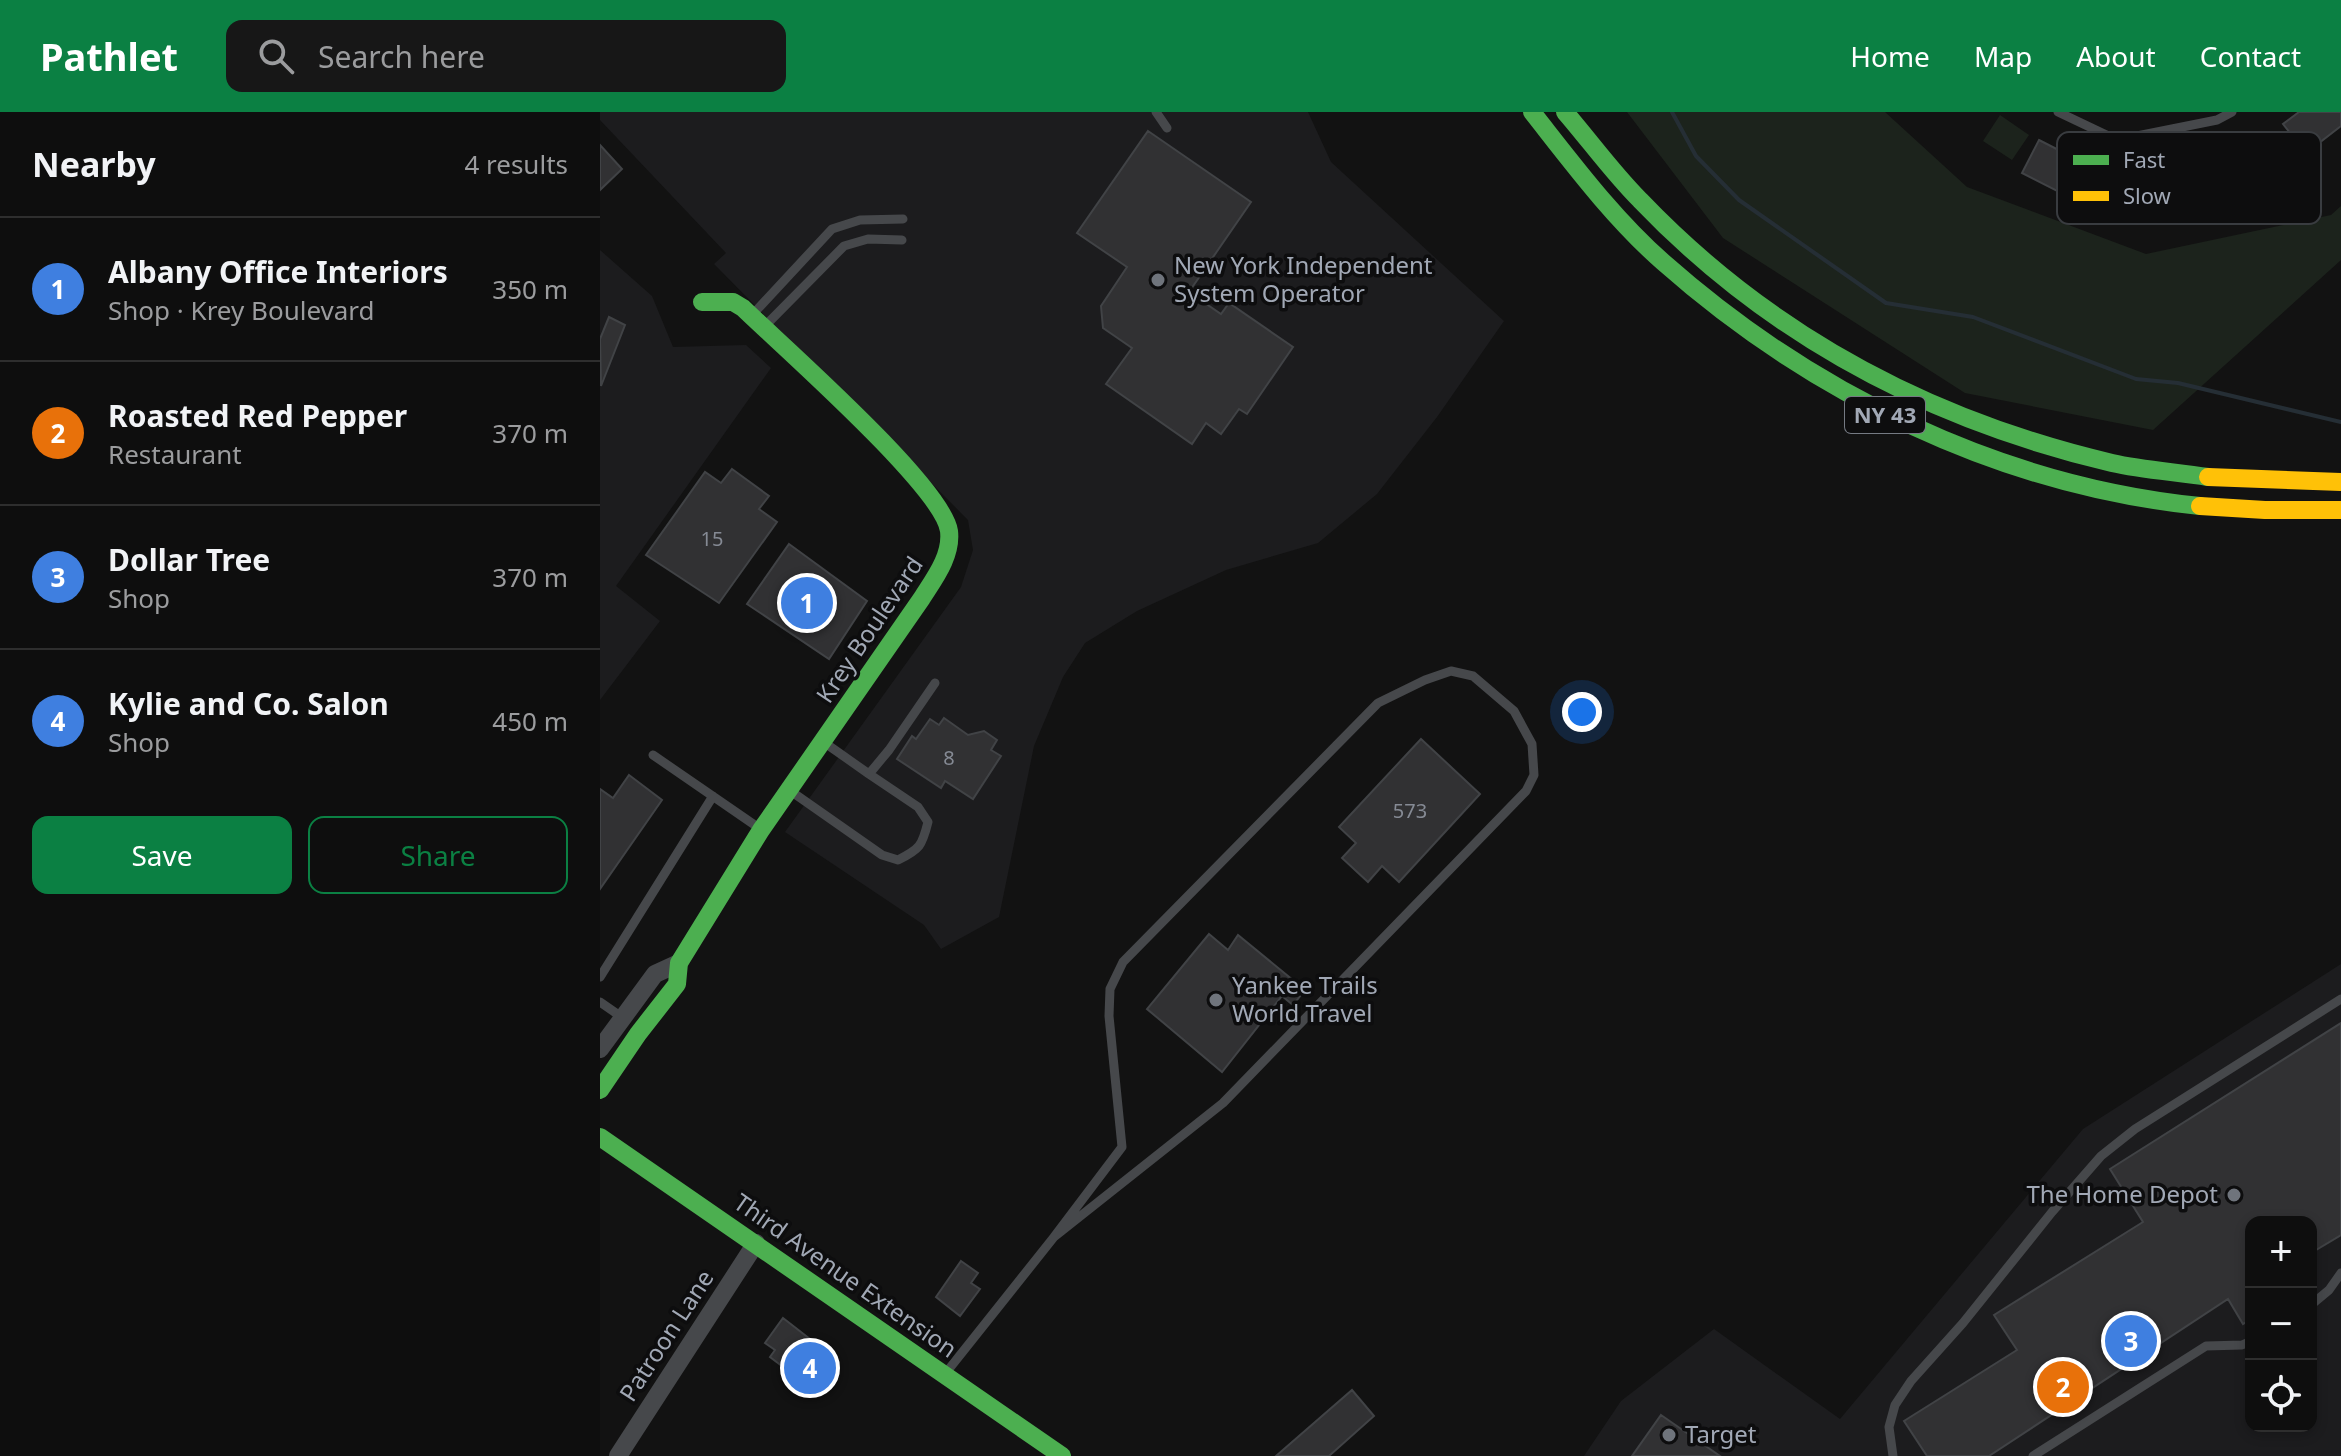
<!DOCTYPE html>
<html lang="en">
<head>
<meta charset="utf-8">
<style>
	body { margin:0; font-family:"Noto Sans",sans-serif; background:#171717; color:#f1f3f6 }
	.controls { position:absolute; right:24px; bottom:24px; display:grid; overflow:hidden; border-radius:16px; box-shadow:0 4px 12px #0003 }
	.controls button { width:72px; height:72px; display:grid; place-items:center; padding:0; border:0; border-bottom:2px solid #2e2e2e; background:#0e0e0e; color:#f1f3f6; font:40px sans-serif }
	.you { position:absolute; left:982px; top:600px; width:28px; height:28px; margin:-20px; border:6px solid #fff; border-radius:50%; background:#1a73e8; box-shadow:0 0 0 12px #1a73e833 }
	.badge { display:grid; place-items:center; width:52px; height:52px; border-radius:50%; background:#0b8043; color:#fff; font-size:26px; font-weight:700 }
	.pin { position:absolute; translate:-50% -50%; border:4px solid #fff; box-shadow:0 2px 8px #0006 }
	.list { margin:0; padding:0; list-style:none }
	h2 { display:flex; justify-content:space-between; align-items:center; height:104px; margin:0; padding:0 32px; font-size:34px }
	h2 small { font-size:26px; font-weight:400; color:#9b9c9e }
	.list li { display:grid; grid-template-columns:52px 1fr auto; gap:24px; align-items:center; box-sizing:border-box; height:144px; padding:0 32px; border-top:2px solid #2e2e2e }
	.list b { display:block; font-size:30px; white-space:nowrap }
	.list p { margin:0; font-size:26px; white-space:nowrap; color:#9b9c9e }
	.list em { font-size:26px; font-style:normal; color:#9b9c9e }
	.actions { display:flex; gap:16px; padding:24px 32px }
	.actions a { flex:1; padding:18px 0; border:2px solid #0b8043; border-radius:16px; text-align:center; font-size:28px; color:#0b8043 }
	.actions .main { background:#0b8043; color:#fff }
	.icon { flex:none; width:44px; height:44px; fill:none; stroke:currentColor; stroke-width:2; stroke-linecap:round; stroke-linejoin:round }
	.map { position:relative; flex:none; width:1741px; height:1344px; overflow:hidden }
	header { display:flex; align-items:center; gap:48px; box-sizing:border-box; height:112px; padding:0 40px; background:#0b8043; color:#fff }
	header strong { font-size:38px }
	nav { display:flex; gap:44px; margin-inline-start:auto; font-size:28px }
	.search { width:560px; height:72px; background:#171717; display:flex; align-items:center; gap:20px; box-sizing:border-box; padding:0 28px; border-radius:16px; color:#9b9c9e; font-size:30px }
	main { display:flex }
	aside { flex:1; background:#0e0e0e }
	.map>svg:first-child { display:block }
	.built { fill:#1c1c1e; fill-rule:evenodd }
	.green { fill:#1c231c }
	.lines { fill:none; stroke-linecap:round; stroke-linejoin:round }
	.stream { stroke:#252e35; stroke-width:4 }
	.building { fill:#313133; stroke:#414346; stroke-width:2 }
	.lane { stroke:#46484b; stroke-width:9 }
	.street { stroke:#46484b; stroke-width:18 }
	.fast { stroke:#4caf50; stroke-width:18 }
	.slow { stroke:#ffc107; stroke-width:18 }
	.poi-dot { fill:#6f747c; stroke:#0d0d0e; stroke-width:3 }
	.labels { text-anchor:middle; stroke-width:7; stroke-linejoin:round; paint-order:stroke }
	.number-label { font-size:20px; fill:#858a94 }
	.shield { fill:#0d0d0e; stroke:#757a83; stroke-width:2 }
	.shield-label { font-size:22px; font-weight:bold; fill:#a1a8b5 }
	.poi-label { font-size:24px; fill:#a1a8b5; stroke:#0d0d0e; text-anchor:start }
	.street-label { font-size:24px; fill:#a1a8b5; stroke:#0d0d0e }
	.key { fill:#0d0d0e; stroke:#393c40; stroke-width:2 }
	.key-label { font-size:22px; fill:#a1a8b5 }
</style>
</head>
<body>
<header>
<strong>Pathlet</strong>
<div class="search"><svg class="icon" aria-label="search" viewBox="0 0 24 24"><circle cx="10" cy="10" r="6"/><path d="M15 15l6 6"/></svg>Search here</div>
<nav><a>Home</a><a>Map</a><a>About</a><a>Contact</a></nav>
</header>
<main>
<aside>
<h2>Nearby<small>4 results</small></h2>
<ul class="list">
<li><span class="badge" style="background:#3f7fe0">1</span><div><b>Albany Office Interiors</b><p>Shop · Krey Boulevard</p></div><em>350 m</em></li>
<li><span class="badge" style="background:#e8710a">2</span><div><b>Roasted Red Pepper</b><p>Restaurant</p></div><em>370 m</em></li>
<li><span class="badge" style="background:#3f7fe0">3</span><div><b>Dollar Tree</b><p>Shop</p></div><em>370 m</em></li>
<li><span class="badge" style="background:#3f7fe0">4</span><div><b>Kylie and Co. Salon</b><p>Shop</p></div><em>450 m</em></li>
</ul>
<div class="actions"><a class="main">Save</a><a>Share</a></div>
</aside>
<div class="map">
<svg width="1741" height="1344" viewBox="0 0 1741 1344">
	<rect width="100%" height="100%" fill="#121212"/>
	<path class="built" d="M0,0h708l23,50 173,159 -67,96 -60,77 -59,49 -92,27 -89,41 -52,32 -22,34 -29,69 -35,171 -58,32 -17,-24 -139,-93 176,-245 12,-37 -5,-30 -254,-256 12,-11 -126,-133z
		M0,138l52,46 21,51 73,-2 25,23 -155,218 44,35 -60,79z
		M1741,852v492h-757l37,-55 93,-72 126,90 243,-290zM1651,1110h60v204h-60z"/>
	<path class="green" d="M1027,0h258l82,75 179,67 185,-39 10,-9v54l-188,170 -188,-37 -242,-155z
		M1400,3l29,20 -17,25 -29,-19z"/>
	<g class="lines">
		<path class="stream" d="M1072,0l24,44 43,44 147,103 87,14 163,62 42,4 163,39"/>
	</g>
	<path class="building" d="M1699,0h42v14l-35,27 -23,-29z
		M548,19l103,71 -62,90 32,22 8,-11 64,44 -46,67 -8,-5 -18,25 -15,-11 -14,21 -86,-60 26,-36 -29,-20 -2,-22 26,-39 -50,-34z
		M1439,28l51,26 -17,33 -51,-26z
		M0,33l22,24 -22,21z
		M9,205l16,8 -24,61 -1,-47z
		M132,357l37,27 -10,13 18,13 -58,81 -73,-48 59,-83 16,11z
		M189,432l78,57 -38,58 -82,-55z
		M344,606l24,17 16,-4 13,9 -6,10 10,6 -28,43 -28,-18 -4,7 -44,-29 15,-23 4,3 14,-20 9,6z
		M821,627l59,55 -81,88 -17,-16 -14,16 -26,-24 14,-15 -17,-16z
		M29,663l33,25 -62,89v-100l13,9z
		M609,822l19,16 10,-15 67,55 -12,15 -11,-9 -60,76 -75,-63z
		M1741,911v212l-30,18v-31h-60v97l-8,5 -15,-25 -239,157h-62l-23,-35 113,-71 -23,-35 149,-93 -33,-53z
		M361,1149l17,12 -7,10 9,6 -20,27 -24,-19z
		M183,1206l32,25 -5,6 19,14 -19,24 -40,-30 5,-7 -10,-7z
		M752,1278l22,26 -45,40h-53z
		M1061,1303l59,41h-88z"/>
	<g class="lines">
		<path class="lane" d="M556,0l11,16
			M1458,0l59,28 100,-20 15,-8
			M153,202l79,-85 28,-9 43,-1
			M164,215l80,-81 24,-7 34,1
			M225,631l44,31 20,-24 46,-67
			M53,643l106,73
			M192,680l90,63 16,5c22,-11 24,-14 30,-38l-10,-15 -49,-33
			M0,865l113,-181
			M0,890l23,16
			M1711,1193l18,-15 12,-17
			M345,1262l109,-137 169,-134 303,-312 8,-16 -2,-31 -18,-33 -41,-35 -22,-5 -26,9 -47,23 -255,259 -13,27 -1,27 13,131 -68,90
			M1293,1344l-4,-29 6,-22 16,-24 52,-58 89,-111 49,-56 34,-27 206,-130
			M1433,1344l173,-110 36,-1 9,-4"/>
		<path class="street" d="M0,937l55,-75 24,-11
			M18,1344l138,-213"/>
		<path class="fast" d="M932,0c41,52 81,106 131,150 149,132 338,224 537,244
			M965,0c25,29 48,61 75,88 130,136 289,220 472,263 31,7 65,9 96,14
			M0,978l38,-56 39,-50 2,-21 82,-133 161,-232c12,-19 30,-42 27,-67 -6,-44 -167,-185 -206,-223l-10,-6h-31
			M0,1025l462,319"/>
		<path class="slow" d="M1608,365l133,5
			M1600,394l65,4h76"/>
	</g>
	<g class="poi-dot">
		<circle cx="558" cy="168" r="8"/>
		<circle cx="616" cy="888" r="8"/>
		<circle cx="1634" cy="1083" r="8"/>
		<circle cx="1069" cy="1323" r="8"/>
	</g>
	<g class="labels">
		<g class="number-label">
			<text x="112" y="434">15</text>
			<text x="349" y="653">8</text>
			<text x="810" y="706">573</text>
		</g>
		<rect class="shield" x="1245" y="285" width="80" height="36" rx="6"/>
		<g class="shield-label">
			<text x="1285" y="311">NY 43</text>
		</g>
		<g class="poi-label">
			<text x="574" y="162">New York Independent<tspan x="574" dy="28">System Operator</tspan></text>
			<text x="632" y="882">Yankee Trails<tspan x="632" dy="28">World Travel</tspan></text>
			<text x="1618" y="1091" text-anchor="end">The Home Depot</text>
			<text x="1085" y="1331">Target</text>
		</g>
		<g class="street-label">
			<text transform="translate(270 518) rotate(-56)" y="8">Krey Boulevard</text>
			<text transform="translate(245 1164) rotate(35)" y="8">Third Avenue Extension</text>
			<text transform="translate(67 1224) rotate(-57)" y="8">Patroon Lane</text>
		</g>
	</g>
	<rect x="1457" y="20" width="264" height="92" rx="12" class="key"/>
	<rect x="1473" y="43" width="36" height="10" fill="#4caf50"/>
	<rect x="1473" y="79" width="36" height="10" fill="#ffc107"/>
	<g class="key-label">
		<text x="1523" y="56">Fast</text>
		<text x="1523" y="92">Slow</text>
	</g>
</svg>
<div class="controls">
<button>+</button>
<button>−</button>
<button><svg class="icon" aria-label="locate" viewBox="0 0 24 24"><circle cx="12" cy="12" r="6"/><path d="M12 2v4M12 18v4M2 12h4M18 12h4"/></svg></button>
</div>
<div class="you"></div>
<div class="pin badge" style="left:207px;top:491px;background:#3f7fe0">1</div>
<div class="pin badge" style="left:1463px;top:1275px;background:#e8710a">2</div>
<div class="pin badge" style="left:1531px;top:1229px;background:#3f7fe0">3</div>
<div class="pin badge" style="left:210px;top:1256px;background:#3f7fe0">4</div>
</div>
</main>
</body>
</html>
